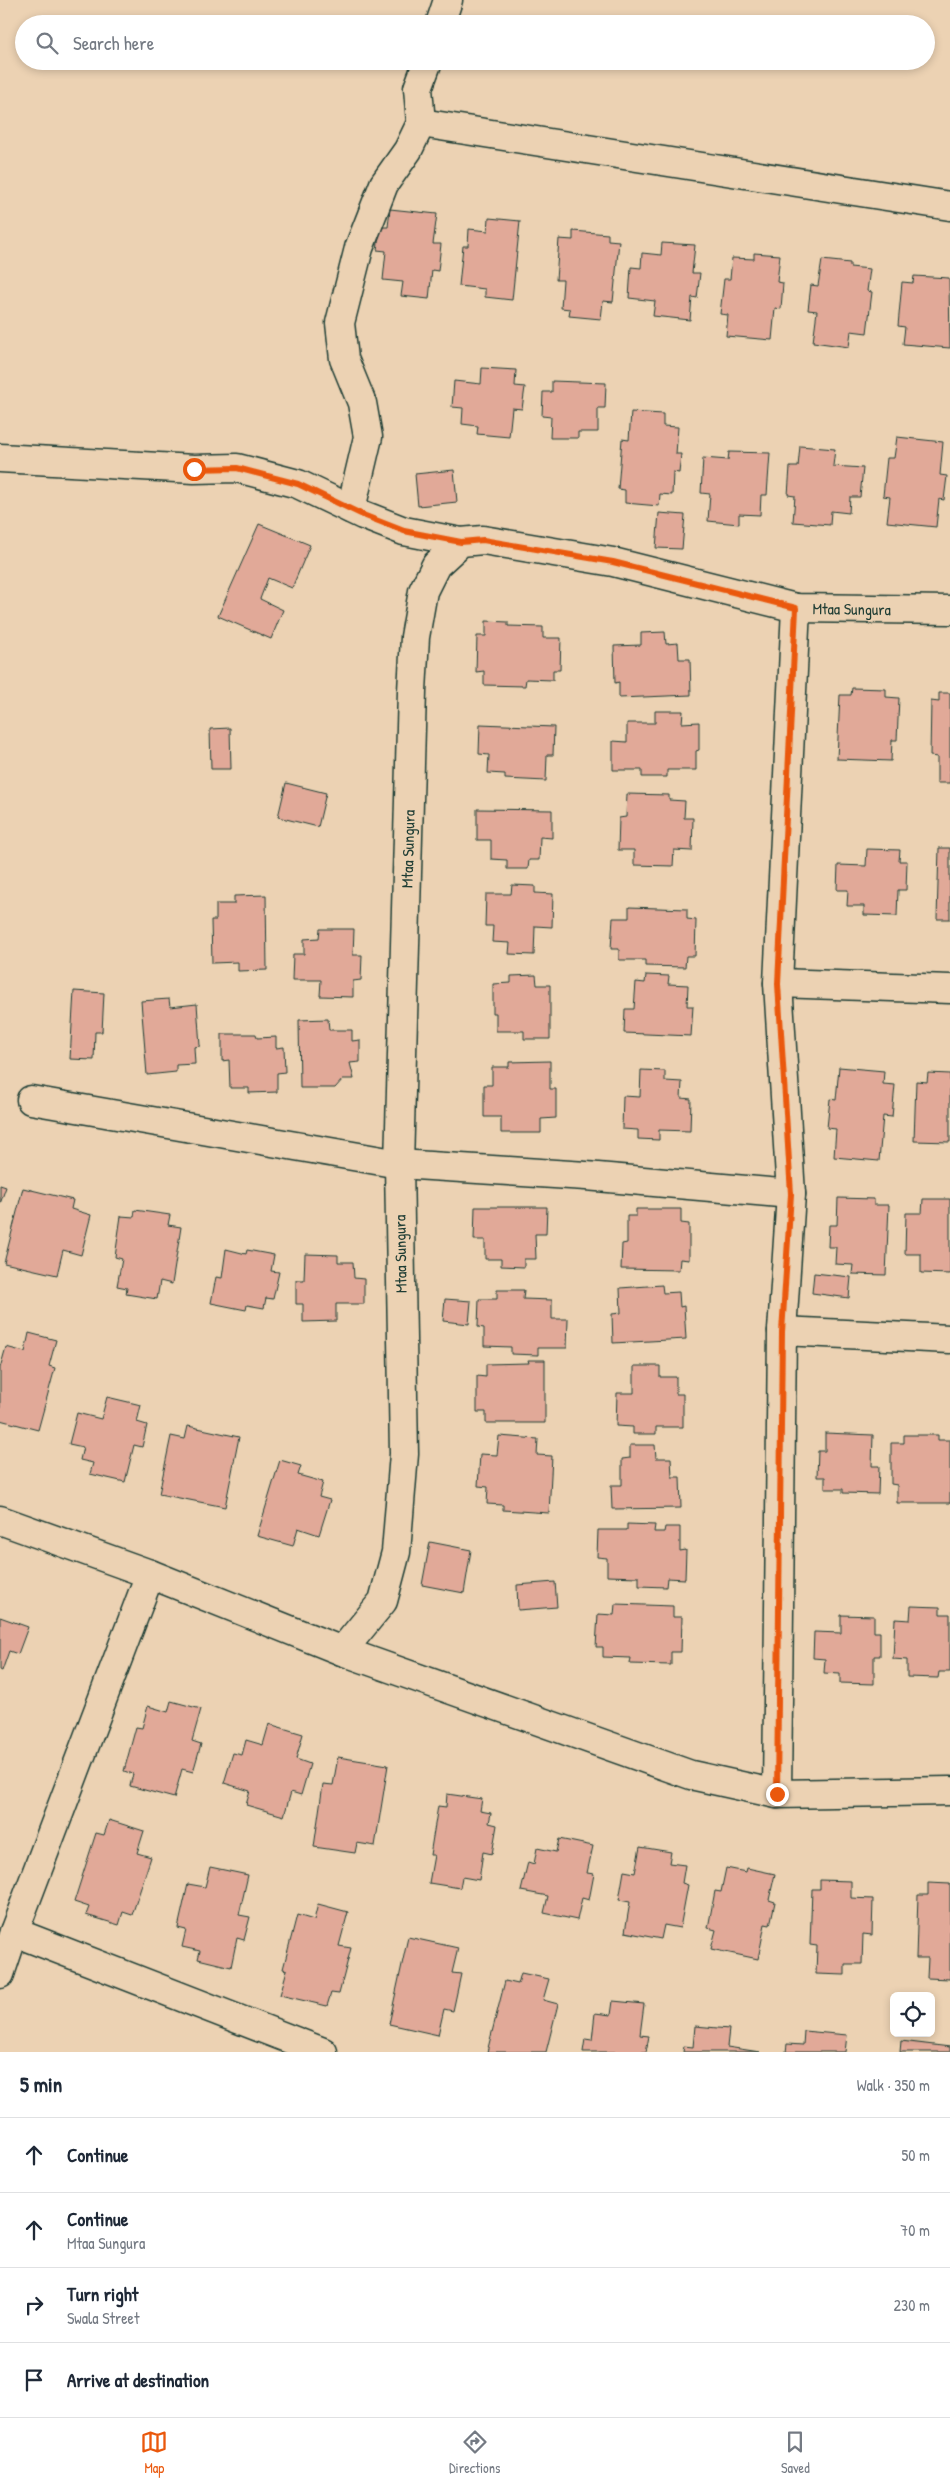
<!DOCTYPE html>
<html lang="en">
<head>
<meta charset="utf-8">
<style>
	body { margin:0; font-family:"Patrick Hand",sans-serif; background:#f2f2f3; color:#1f2937 }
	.controls { position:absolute; right:15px; bottom:15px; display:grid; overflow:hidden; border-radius:8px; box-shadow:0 2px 8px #0003 }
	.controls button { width:45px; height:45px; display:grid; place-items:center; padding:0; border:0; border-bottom:1px solid #e0e1e3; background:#fff; color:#1f2937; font:25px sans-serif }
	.stop { position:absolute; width:15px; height:15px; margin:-11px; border:4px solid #ea580c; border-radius:50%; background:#fff }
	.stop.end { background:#ea580c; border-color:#fff; box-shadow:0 1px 5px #0008 }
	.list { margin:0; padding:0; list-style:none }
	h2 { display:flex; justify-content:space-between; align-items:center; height:65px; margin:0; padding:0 20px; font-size:21px }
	h2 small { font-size:16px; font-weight:400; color:#747a83 }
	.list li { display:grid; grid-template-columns:32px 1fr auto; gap:15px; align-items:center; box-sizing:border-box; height:75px; padding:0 20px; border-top:1px solid #e0e1e3 }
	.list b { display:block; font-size:19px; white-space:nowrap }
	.list p { margin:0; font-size:16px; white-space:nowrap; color:#747a83 }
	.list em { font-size:16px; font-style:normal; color:#747a83 }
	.icon { flex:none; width:28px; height:28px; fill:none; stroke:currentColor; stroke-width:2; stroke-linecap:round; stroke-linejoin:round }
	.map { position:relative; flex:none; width:950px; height:2052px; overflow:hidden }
	.search { position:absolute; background:#fff; box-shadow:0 2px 8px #0003; left:15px; right:15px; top:15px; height:55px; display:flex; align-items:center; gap:12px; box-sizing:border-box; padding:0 18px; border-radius:28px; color:#747a83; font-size:19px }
	.sheet { height:365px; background:#fff }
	nav { display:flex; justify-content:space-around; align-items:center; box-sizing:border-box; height:70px; border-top:1px solid #e0e1e3; background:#fff; font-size:14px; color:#747a83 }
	nav a { display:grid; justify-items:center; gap:2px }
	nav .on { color:#ea580c }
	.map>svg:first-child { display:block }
	.building { fill:#e1a998; stroke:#1f3d34 }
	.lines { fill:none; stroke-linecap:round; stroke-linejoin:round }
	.minor-casing { stroke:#1f3d34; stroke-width:31 }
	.minor { stroke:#ecd2b3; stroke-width:28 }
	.route { stroke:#ea580c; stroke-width:6 }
	.labels { text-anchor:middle; stroke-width:4.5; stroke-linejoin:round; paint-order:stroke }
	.street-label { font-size:16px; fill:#1f3d34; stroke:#ecd2b3 }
</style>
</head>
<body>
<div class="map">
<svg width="950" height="2052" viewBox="0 0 950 2052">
	<rect width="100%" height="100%" fill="#ecd2b3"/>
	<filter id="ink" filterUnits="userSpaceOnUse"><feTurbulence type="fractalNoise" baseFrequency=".02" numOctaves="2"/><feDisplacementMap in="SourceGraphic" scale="10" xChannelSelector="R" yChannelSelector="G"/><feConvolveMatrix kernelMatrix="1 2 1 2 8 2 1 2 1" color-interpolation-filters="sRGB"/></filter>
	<g filter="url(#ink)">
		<path class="building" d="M390,209l47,5 -4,30h8l-3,27 -6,-1 -3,29 -28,-3 2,-14 -20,-2 3,-29 -9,-1 3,-23h8z
			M489,218l31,3 -8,79 -27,-3v-8l-26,-3 4,-40h5l1,-17 19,2z
			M573,231l35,3v6l11,1 -6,61 -10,-1 -2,18 -32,-3 1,-7 -9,-1 2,-28h-7l3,-41 14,1z
			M662,243l33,2 -3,28h8l-3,25 -5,-1 -2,23 -37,-4 2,-15 -26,-3 2,-31 10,1 1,-15 19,2z
			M754,253l26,2 -3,27 6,1 -2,26 -6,-1 -3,32 -46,-4 2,-21 -8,-1 4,-35h6l2,-21 22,1z
			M822,260l28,3v4l20,2 -3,22 5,1 -5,41 -16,-2 -2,16 -36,-5 4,-31 -9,-1 3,-25 7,1z
			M914,276l35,2 1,70 -47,-4 2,-17 -7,-1 4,-44 11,1z
			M482,368l34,2 -1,16 10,1 -3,22 -10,-1 -3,29 -32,-3 1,-8 -16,-2 1,-16 -11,-1 2,-26 27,3z
			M552,381l54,2 -1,25h-7v24h-20v6h-28l1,-21 -9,-1 1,-24h9z
			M631,412l32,2v12l15,1 -2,27h5l-2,19 -6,-1 -1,23 -12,-1 -1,12 -34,-3v-13l-7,-1 4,-50 7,1z
			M897,437l46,5 -3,33 7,1 -3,24 -5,-1 -3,28 -49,-5 3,-25 -7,-1 4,-38h7z
			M800,446l35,3 -2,17 30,2 -3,29h-10l-1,16 -18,-2 -1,14 -37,-3 2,-26 -7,-1 2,-28h8z
			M729,452l41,1 -3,42h-6l-1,20 -21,-1v10l-31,-3 2,-27 -9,-1 2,-35 25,2z
			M454,470l3,32 -39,4 -3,-32z
			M659,513l26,2 -3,34 -26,-1z
			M259,524l51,21 -18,43 -24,-10 -8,21 23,11 -12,29 -53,-23z
			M486,621l22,1v4l35,1v11h18l-1,32h-7v10l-27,-1 -1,7 -41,-1v-14l-8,1 1,-36h9z
			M665,632l1,12 12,-1 1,16h11l1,36 -72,3v-16l-4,1 -1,-37 27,-1v-12z
			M852,688l34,1v8l13,1 -2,42h-5l-1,21 -54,-2 3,-64h11z
			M939,693h11v90h-13v-26l-7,-1 1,-55 8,1z
			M655,711h28l-1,12 17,-1v28l-3,1v19h-29v7h-25v-7h-29v-29l14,1v-19h28z
			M480,724l74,3 -1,28h-6l-1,26 -41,-2v-5l-17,-1 1,-18 -10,-1z
			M230,728l1,41h-20l-1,-40z
			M286,783l40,10 -8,34 -40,-10z
			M627,794l42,1v5l16,1 -1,17h9l-1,33 -18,-1 -1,16 -39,-1v-15h-16l1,-32 7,-1z
			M477,809l75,1v28l-12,-1 -1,23h-10l-1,9h-21v-9l-16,-1v-19h-14z
			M939,848h11v71h-13z
			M867,849l33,1 -1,11h8l-1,29h-8l-1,26 -33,-1v-9h-17l1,-16h-11l1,-25 28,1z
			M512,885l23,1v7l18,1 -1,33 -17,-1 -1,29 -25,-1 1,-11 -18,-1 1,-16h-8l1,-32h25z
			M266,895l1,75 -29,1v-9l-26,1 -1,-43h5v-16h18v-8z
			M629,907l58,2v10l9,1 -1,36h-9l-1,11 -40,-1v-6h-26v-11h-8l2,-31h16z
			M320,929h34l-1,26h9l-1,25 -8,1v16l-33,-1 1,-16h-29l1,-26h11v-15l15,-1z
			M536,975l1,10h13v54h-26v-8h-28v-18h-3v-29l18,-1v-7z
			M646,975l23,1 -1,8 20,1 -1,21h6l-2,30 -67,-3 1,-24h9l2,-27 9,1z
			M74,991l30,2 -2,39h-7l-1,28 -24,-1z
			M169,999l1,8 27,-3 3,42 -6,1 1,17 -19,1v7l-29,3 -6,-74z
			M328,1019l1,11h23v11l8,-1v22l-10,1 4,16h-11l-8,9h-35l-1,-68z
			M222,1034h34l1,4 19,-1v11l8,-1 1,25 -8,1v19l-28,1v-5h-19l-1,-28 -7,1z
			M550,1061v28h6v29l-15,1v14h-40v-16h-17v-32h8v-18h17v-5z
			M839,1067l45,4 -1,13 12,1 -3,32 -9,-1 -4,45 -45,-4 2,-28 -9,-1 3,-29 6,1z
			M641,1070l24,1v10l17,1 -1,16 10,1 -1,32 -31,-1v10l-21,-1v-9l-16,-1 1,-33 17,1z
			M928,1073l22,1v68l-36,-1 2,-60 11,1z
			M0,1185l6,2 -6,17z
			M23,1188l50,12 -2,9 20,6 -10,40 -18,-5 -6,25 -53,-12z
			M838,1198l36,1v6h15l-3,70 -34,-1 1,-9 -18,-1 1,-17h-8l1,-22h8z
			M923,1199h27v75l-29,-1v-19h-16l1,-41h16z
			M475,1207h72l-1,27h-11l1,25h-12v8l-23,-1v-7h-16v-19h-11z
			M636,1209h45v14l8,1v36l-9,-1 -1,11 -58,-1 1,-25 5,-1v-27h9z
			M135,1210l35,5 -2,10 13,2 -9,57 -12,-3 -3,18 -31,-5 1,-6 -10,-2 5,-27 -7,-2 6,-41 13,1z
			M226,1249l20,5 1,-4 27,5 -3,16 8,1 -6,27 -7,-1 -2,10 -17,-3 -1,5 -35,-7 5,-26 6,1z
			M305,1254l33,1v7h15l1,16 10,1v25h-28v17l-33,1v-18h-7v-24h8z
			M814,1273l37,4 -2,21 -37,-5z
			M662,1285l1,8 16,-1 1,15 4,-1 2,33 -73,4 -1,-29 9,-1 -1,-25z
			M497,1290h27l-1,9 29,1v19h16l-1,29h-29v7l-27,-1v-7l-27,-1v-18l-6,-1 1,-28h18z
			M445,1299l26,2 -2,23 -26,-3z
			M29,1333l27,7 -7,26 6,2 -17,62 -38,-10v-52l6,-21 19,5z
			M528,1360h17v63h-59v-11h-9v-36l9,1v-13l43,-1z
			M634,1366h26v11h16v17h7v33h-27v7h-23v-7l-17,-1 1,-33h17z
			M107,1397l34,8 -4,17 10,3 -5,22 -8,-2 -9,37 -35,-8 3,-11 -13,-3 3,-13 -14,-3 8,-31 24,6z
			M188,1426l51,11 -14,70 -66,-13 12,-58 14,3z
			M825,1433l48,2 -1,31h7l-1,28 -35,-1v-4h-18v-12h-8l1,-26h7z
			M904,1435h34v5h12v63h-53v-18l-6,-1v-41h13z
			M499,1436l39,3 -1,16 15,1 -3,57 -46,-3v-5l-16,-1 1,-17 -10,-1 2,-32 17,1z
			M630,1445h25l1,13h15l1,19h8l1,31 -69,1 -1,-24h11v-26l8,-1z
			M280,1460l21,6 -3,9 25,7 -4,15 11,3 -11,35 -21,-7 -5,18 -36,-10z
			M627,1524l28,1 -1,7h10l1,-5h15v24l6,-1 -1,29 -18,-1 -1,9 -27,-1v-9l-32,-1v-18l-10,-1 1,-27h29z
			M430,1542l41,8 -7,43 -42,-8z
			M555,1582l2,25 -39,3 -1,-25z
			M615,1604l58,2v11h9l-1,35h-10v13l-41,-1 1,-6 -28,-1v-10h-7l2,-33 16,1z
			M911,1606l29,1v7h10v58h-11l-1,6 -31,-1v-17l-14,-1 2,-40 15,1z
			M841,1615l33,1v16h6v24h-6v28l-34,-1v-9l-16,-1 1,-14 -12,-1 1,-26 27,1z
			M0,1617l28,10 -10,27 -9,-3 -7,20 -2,-1z
			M171,1701l30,8 -9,32 9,3 -8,28 -11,-3 -8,29 -44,-12 3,-12 -9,-3 12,-44 6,1 6,-22 20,6z
			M269,1724l34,10 -7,25 14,5 -9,31 -10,-3 -7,24 -38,-11 4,-14 -26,-8 9,-30 9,2 4,-15 17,5z
			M338,1757l50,8 -13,81 -18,-3 -2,10 -41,-6 9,-63 10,1z
			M447,1794l35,5 -2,12 11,2 -2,10 8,2 -5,29 -9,-2 -4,28 -17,-3 -2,11 -31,-5 5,-28h-4l8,-49 8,1z
			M109,1820l35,11 -7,22 14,4 -19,58 -9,-3 -4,13 -33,-10 3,-8 -15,-5 22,-69 8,2z
			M559,1839l34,7 -6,27 7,1 -5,26 -7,-2 -5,22 -33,-7 4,-17 -27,-5 7,-29 6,2 3,-16 19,4z
			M640,1847l31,5 -2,11 16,2 -3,18 6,2 -8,43 -16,-3 -3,14 -36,-7 5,-30 -11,-2 5,-29 11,2z
			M210,1867l38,8 -9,40 11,2 -6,23 -7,-2 -6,29 -33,-8 2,-8 -18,-4 4,-17 -8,-2 10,-44 17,3z
			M726,1868l20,4 1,-4 28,6 -6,26 6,2 -5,23 -5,-1 -7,35 -47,-10 5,-19 -8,-2 7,-37 6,1z
			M820,1880l31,1v17l22,1 -1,36 -9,-1 -1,30h-17v11l-29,-1 1,-28 -7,-1 2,-56h8z
			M928,1883l22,1v95l-23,-1 1,-20h-12l2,-63h10z
			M318,1904l30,8 -9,34 12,2 -12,46 -8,-1 -4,13 -47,-11 7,-25 -4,-1 14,-54 17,5z
			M408,1937l50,11 -6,25 9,1 -8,37 -9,-2 -6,26 -49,-11z
			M521,1973l28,6 -6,21 15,4 -12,48h-59l18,-71 13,3z
			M613,2001l31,3 -4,31 9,1 -3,16h-63l2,-13 7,1 3,-27 16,2z
			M695,2026l34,3 -2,18 33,5h-77l1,-6 9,1z
			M804,2031l43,4 -2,17h-59l1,-8 16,1z
			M901,2041l49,6v5h-50z"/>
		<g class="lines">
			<g class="minor-casing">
				<g id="minor">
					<path d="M440,24l8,-24"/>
					<path d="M421,123l529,83"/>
					<path d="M0,458l194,11 43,-1 61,16 65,31 41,16 57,11"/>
					<path d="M351,509l17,-72 -6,-34 -18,-44 -4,-36 19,-75 25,-64 24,-34 13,-27 -3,-35 10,-27"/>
					<path d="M778,983l172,6"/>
					<path d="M31,1100l368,64 187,12 205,18"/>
					<path d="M782,1331l168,8"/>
					<path d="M0,1520l150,54 192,77 349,124 86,19 173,-3"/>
					<path id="s1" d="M342,1651l41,-50 13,-49 8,-98 -5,-290 13,-473 3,-54 8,-46 13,-26 25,-23 22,-2 130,22 183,46 154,2"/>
					<path d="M777,1794l5,-463 9,-137 -13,-211 18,-375"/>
					<path d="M14,1932l309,120"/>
					<path d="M0,1974l14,-42 136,-358"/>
				</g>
			</g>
			<use href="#minor" class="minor"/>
		</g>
	</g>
	<g class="lines" filter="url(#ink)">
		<path class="route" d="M194,469l43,-1 61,16 65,31 41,16 57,11 22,-2 130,22 183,46 -18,376 13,210 -9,138 -5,462"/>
	</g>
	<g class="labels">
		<g class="street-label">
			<text dy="6" stroke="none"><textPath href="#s1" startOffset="1539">Mtaa Sungura</textPath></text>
			<text dy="6" stroke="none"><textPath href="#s1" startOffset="819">Mtaa Sungura</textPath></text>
			<text transform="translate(400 1254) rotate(-91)" y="6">Mtaa Sungura</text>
		</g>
	</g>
</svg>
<div class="controls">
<button><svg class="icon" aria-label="locate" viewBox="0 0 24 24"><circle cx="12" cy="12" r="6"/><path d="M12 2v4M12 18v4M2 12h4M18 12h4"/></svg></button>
</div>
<div class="stop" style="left:194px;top:469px"></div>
<div class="stop end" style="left:777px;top:1794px"></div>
<div class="search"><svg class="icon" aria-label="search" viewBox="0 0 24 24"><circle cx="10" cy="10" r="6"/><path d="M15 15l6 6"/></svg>Search here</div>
</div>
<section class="sheet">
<h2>5 min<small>Walk · 350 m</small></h2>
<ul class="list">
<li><svg class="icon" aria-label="ahead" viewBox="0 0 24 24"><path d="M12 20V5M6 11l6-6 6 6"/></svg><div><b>Continue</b></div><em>50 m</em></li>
<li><svg class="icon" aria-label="ahead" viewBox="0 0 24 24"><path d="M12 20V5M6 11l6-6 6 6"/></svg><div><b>Continue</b><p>Mtaa Sungura</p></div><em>70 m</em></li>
<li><svg class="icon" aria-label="right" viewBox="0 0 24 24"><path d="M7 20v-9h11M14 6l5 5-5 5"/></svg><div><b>Turn right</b><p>Swala Street</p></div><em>230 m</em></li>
<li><svg class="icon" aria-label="arrive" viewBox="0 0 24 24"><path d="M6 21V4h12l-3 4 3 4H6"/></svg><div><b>Arrive at destination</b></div></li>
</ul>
</section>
<nav>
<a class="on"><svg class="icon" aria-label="map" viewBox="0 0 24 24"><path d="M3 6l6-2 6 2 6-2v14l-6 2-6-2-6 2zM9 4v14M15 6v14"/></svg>Map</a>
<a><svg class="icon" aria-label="directions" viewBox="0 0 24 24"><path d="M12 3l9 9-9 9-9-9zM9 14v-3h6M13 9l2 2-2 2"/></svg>Directions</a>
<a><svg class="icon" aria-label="saved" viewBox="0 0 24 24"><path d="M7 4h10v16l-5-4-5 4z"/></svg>Saved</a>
</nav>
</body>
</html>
